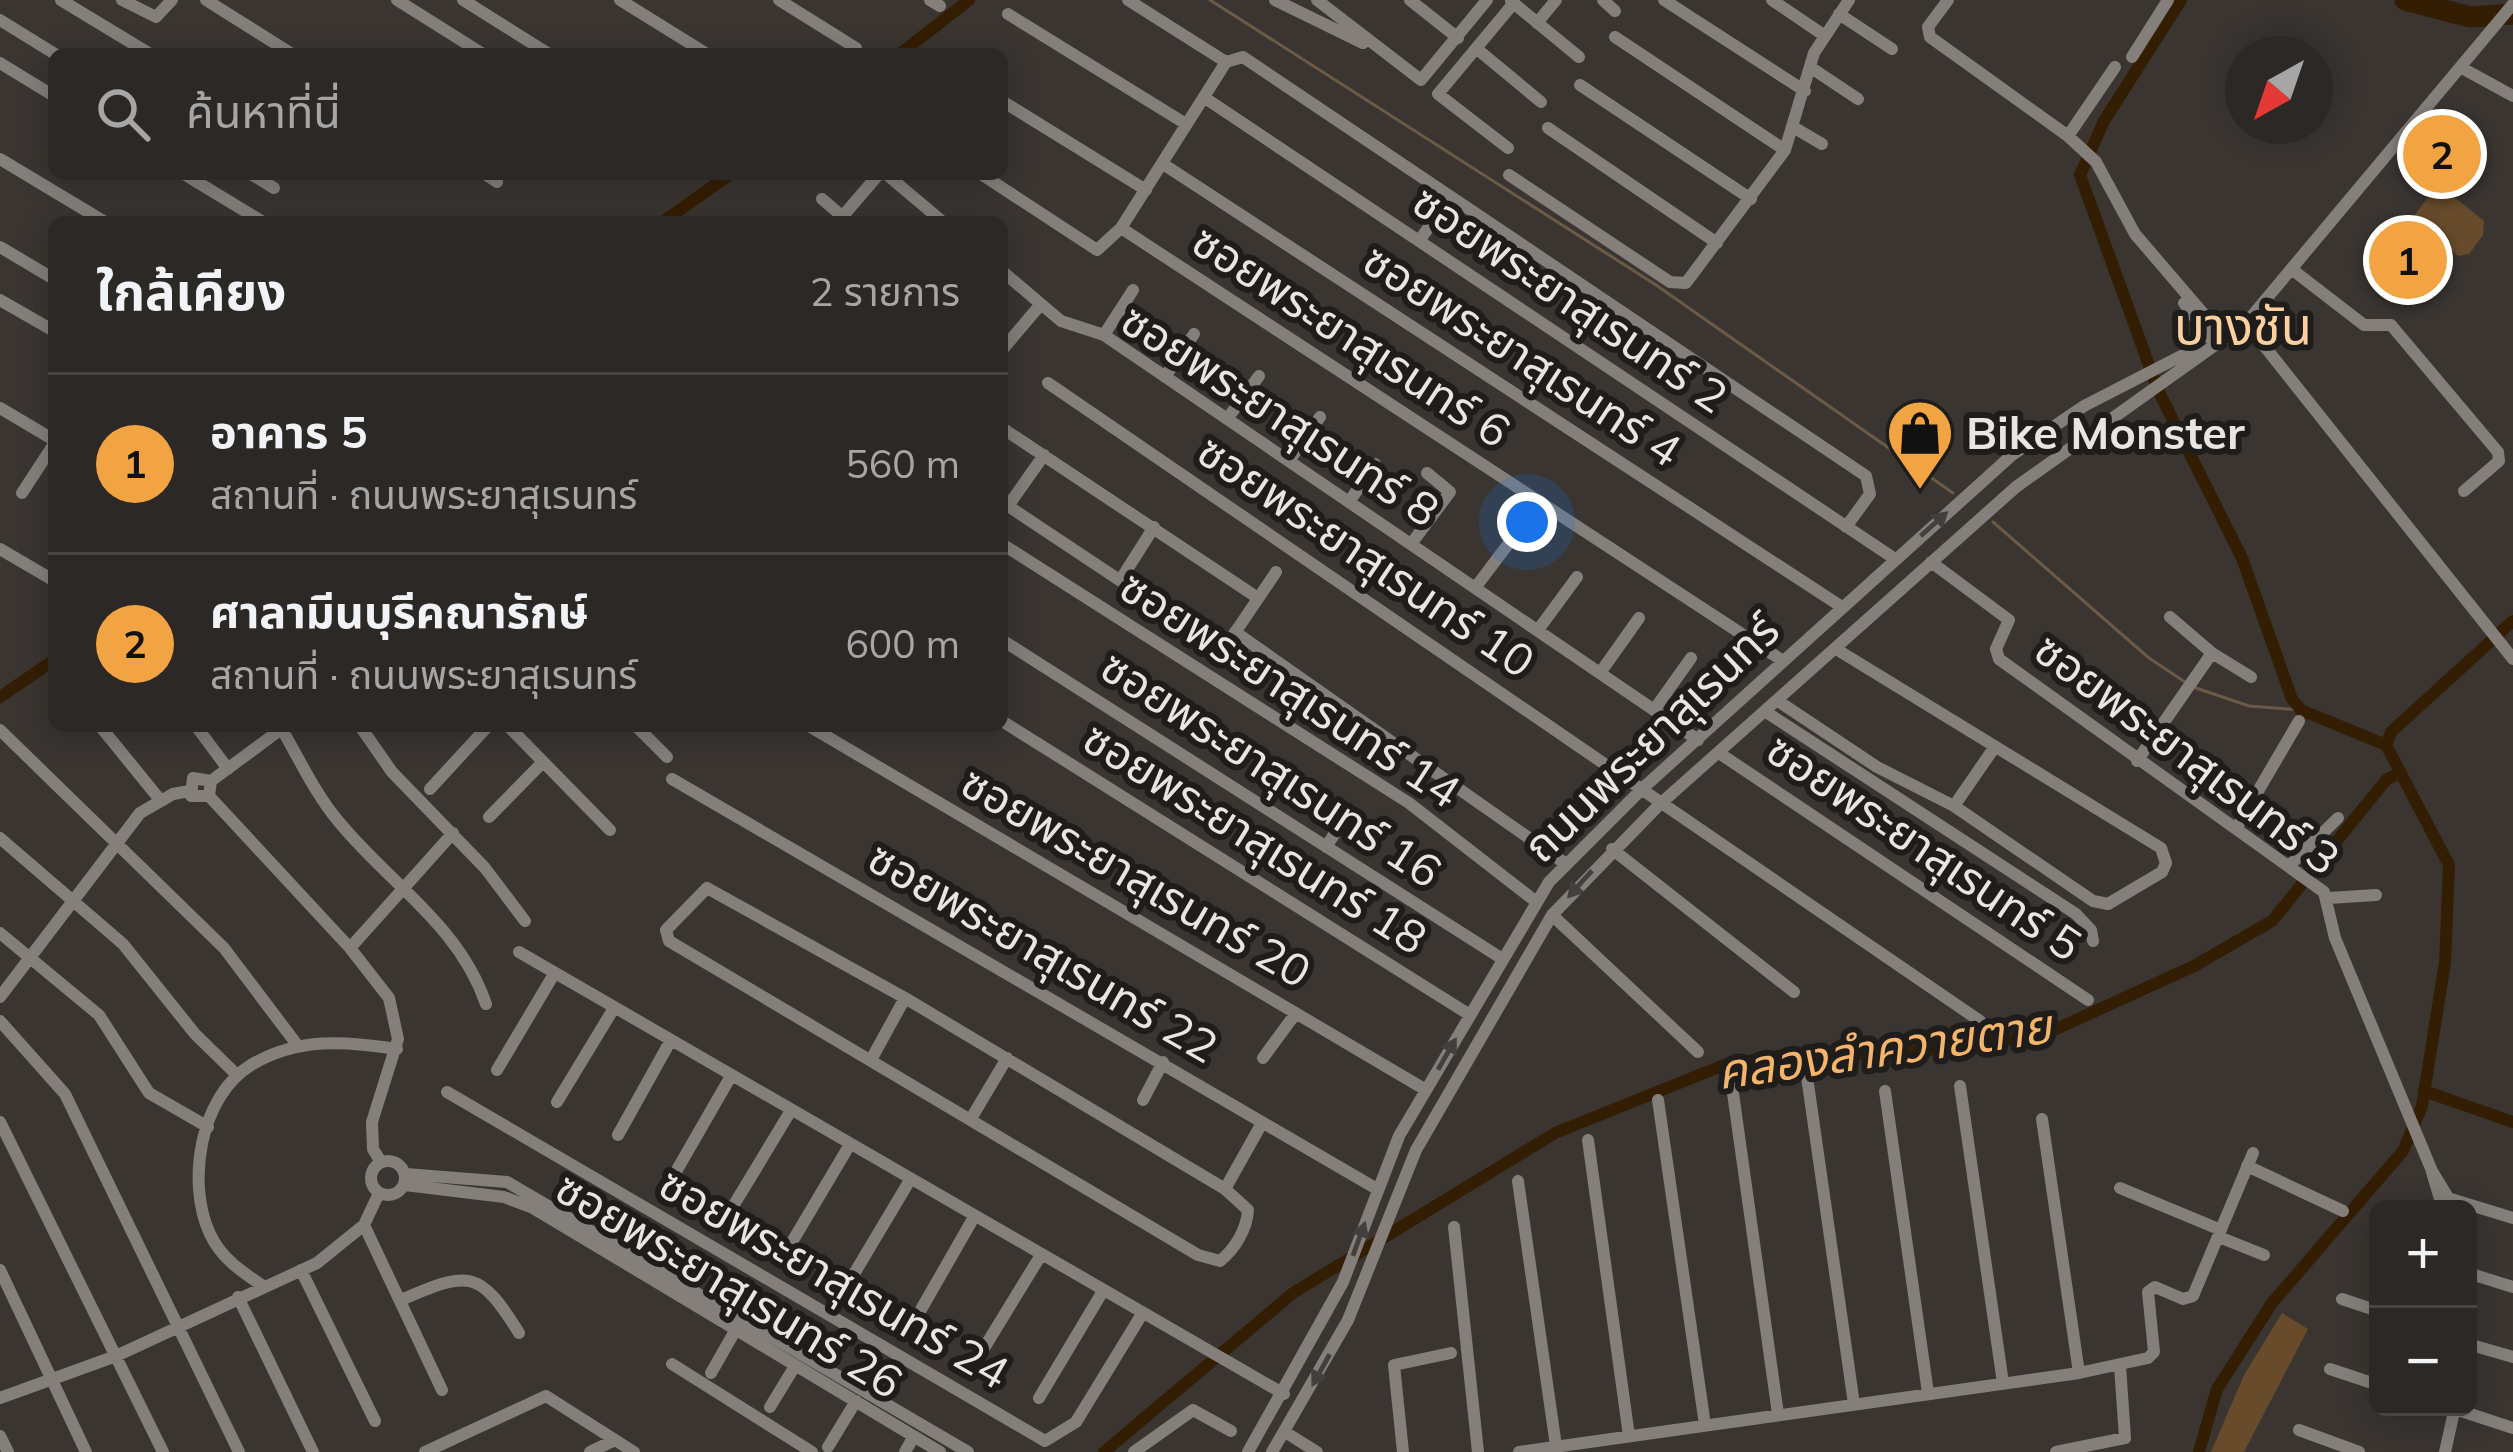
<!DOCTYPE html>
<html lang="th">
<head>
<meta charset="utf-8">
<style>
	body { margin:0; font-family:Mulish,"Noto Sans Thai",sans-serif; background:#383432; color:#f1f3f6 }
	.controls { position:absolute; right:36px; bottom:36px; display:grid; overflow:hidden; border-radius:18px; box-shadow:0 6px 30px #0003 }
	.controls button { width:108px; height:108px; display:grid; place-items:center; padding:0; border:0; border-bottom:3px solid #484442; background:#2c2825; color:#f1f3f6; font:60px sans-serif }
	.compass { position:absolute; left:2225px; top:36px; width:108px; height:108px; border-radius:50%; background:#2c2825; box-shadow:0 6px 30px #0003; rotate:220deg }
	.you { position:absolute; left:1527px; top:522px; width:42px; height:42px; margin:-30px; border:9px solid #fff; border-radius:50%; background:#1a73e8; box-shadow:0 0 0 18px #1a73e833 }
	.badge { display:grid; place-items:center; width:78px; height:78px; border-radius:50%; background:#f3a442; color:#111; font-size:39px; font-weight:700 }
	.pin { position:absolute; translate:-50% -50%; border:6px solid #fff; box-shadow:0 3px 12px #0006 }
	.list { margin:0; padding:0; list-style:none }
	h2 { display:flex; justify-content:space-between; align-items:center; height:156px; margin:0; padding:0 48px; font-size:51px }
	h2 small { font-size:39px; font-weight:400; color:#a6a6a7 }
	.list li { display:grid; grid-template-columns:78px 1fr auto; gap:36px; align-items:center; box-sizing:border-box; height:180px; padding:0 48px; border-top:3px solid #484442 }
	.list b { display:block; font-size:45px; white-space:nowrap }
	.list p { margin:0; font-size:39px; white-space:nowrap; color:#a6a6a7 }
	.list em { font-size:39px; font-style:normal; color:#a6a6a7 }
	.icon { flex:none; width:66px; height:66px; fill:none; stroke:currentColor; stroke-width:2; stroke-linecap:round; stroke-linejoin:round }
	.map { position:relative; flex:none; width:2513px; height:1452px; overflow:hidden }
	.search { position:absolute; background:#2c2825; box-shadow:0 6px 30px #0003; left:48px; top:48px; width:960px; height:132px; display:flex; align-items:center; gap:30px; box-sizing:border-box; padding:0 42px; border-radius:18px; color:#a6a6a7; font-size:45px }
	.panel { position:absolute; background:#2c2825; box-shadow:0 6px 30px #0003; left:48px; top:216px; width:960px; height:516px; border-radius:18px }
	.map>svg:first-child { display:block }
	.green { fill:#684b2b }
	.lines { fill:none; stroke-linecap:round; stroke-linejoin:round }
	.stream { stroke:#6a5a46; stroke-width:3 }
	.canal { stroke:#341e03; stroke-width:12 }
	.river { stroke:#341e03; stroke-width:21 }
	.minor { stroke:#847f7a; stroke-width:12 }
	.oneway { fill:#423f3c }
	.labels { text-anchor:middle; stroke-width:12; stroke-linejoin:round; paint-order:stroke }
	.street-label { font-size:45px; fill:#e8e5e2; stroke:#1f1d1b }
	.poi-label { font-size:45px; font-weight:bold; fill:#e8e5e2; stroke:#1f1d1b; text-anchor:start }
	.water-label { font-size:48px; font-style:italic; fill:#f5b46b; stroke:#1f1d1b }
	.quarter-label { font-size:51px; fill:#fccf9f; stroke:#1f1d1b }
</style>
</head>
<body>
<div class="map">
<svg width="2513" height="1452" viewBox="0 0 2513 1452">
	<rect width="100%" height="100%" fill="#3a3531"/>
	<path class="green" d="M2438,184l46,37 -1,14 -14,19 -11,2 -47,-36z
		M2282,1313l26,16 -64,123h-33l33,-77z"/>
	<g class="lines">
		<path class="stream" d="M1210,0l446,285 297,208
			M1993,522l156,136 36,24
			M2193,687l56,19 52,4"/>
		<path class="canal" d="M2181,0l-77,121 -24,54 78,215 84,168 50,141 9,11 85,35
			M900,54l69,-54
			M663,222l67,-48
			M0,697l54,-37
			M2424,1091l89,31
			M1104,1452l189,-159 262,-160 169,-68 60,-10 113,-1 146,-19 151,-69 78,-45 114,-141 13,-7
			M2199,1452l18,-63 55,-86 131,-152 19,-45 23,-144 4,-97 -63,-120 5,-13 122,-111"/>
		<path class="river" d="M2405,0l65,17 43,-3"/>
		<path class="minor" d="M61,0l89,54
			M122,0l34,17 16,-17
			M206,0l86,54
			M397,0l86,54
			M463,0l86,54
			M620,0l87,54
			M779,0l77,48
			M930,0l10,6
			M1128,0l98,62
			M1275,0l88,43
			M1317,0l104,80 66,-80
			M1410,0l48,38
			M1603,0l12,11
			M1664,0l141,91
			M1772,0l53,36
			M1948,0l-20,27 2,10 138,99 47,-69
			M1511,1l68,56
			M1008,14l178,110
			M1839,14l53,35
			M0,20l55,34
			M1537,23l19,-23
			M1615,37l170,113
			M1477,49l64,53
			M2132,57l36,-57
			M0,63l54,33
			M1810,67l48,32
			M2462,68l51,28
			M1580,85l171,114
			M1205,98l690,461
			M1002,101l144,89
			M1793,127l29,17
			M1548,128l169,115
			M2068,136l28,26 39,72 90,105
			M1508,148l-70,-54 75,-90
			M0,159l105,63
			M1163,164l679,443
			M184,174l79,48
			M251,174l23,14
			M485,174l12,8
			M886,174l57,48
			M981,174l116,76 24,-22 105,-166 17,-5 623,419 4,18 -24,33
			M1509,175l161,107 16,1 99,-133 29,-97 35,-53
			M822,199l27,23
			M842,217l37,-43
			M1121,228l662,433
			M1419,241l31,-44
			M0,247l54,32
			M1002,271l59,50 43,14 594,405
			M2294,271l70,54h27l107,127 1,9 -35,30
			M0,300l54,31
			M2184,303l31,42
			M2246,323l267,336
			M1104,335l29,-45
			M1002,350l39,-46
			M1165,377l29,-43
			M1048,383l932,638
			M0,408l54,32
			M1227,419l32,-43
			M1002,428l256,170
			M1289,461l31,-44
			M22,493l32,-49
			M1002,502l212,141 16,-3 46,-68
			M1349,502l26,-38
			M1008,506l36,-51
			M1002,544l407,259 125,97
			M1411,544l39,-52 -23,-19
			M0,549l53,31
			M1931,562l78,58 -13,29 3,10 325,233 11,46 97,233 23,38
			M1121,579l33,-52
			M1475,588l34,-45
			M1538,630l39,-53
			M1235,632l331,232
			M1002,640l499,318
			M2212,653l39,24
			M1600,673l39,-55
			M1778,701l99,66 77,39 139,95 15,3 54,-32 4,-9 -5,-15 -325,-199
			M1654,710l37,-52
			M1766,712l310,202 15,16 2,11
			M1002,721l468,294
			M100,726l61,75
			M196,726l32,43
			M280,726c19,32 35,68 59,96 51,62 120,103 147,182
			M360,726l32,46 93,96 40,53
			M508,726l102,104
			M636,726l31,31
			M809,726l617,364
			M0,730l224,218 74,98
			M1719,753l369,247
			M2137,761l75,-108 -42,-36
			M672,779l705,410
			M211,781l73,-54
			M430,789l58,-63
			M209,796h-18l2,-18 18,3 -2,15 141,152 39,50 9,41 -26,83 1,27 8,13
			M1954,806l40,-58
			M489,817l54,-55
			M2237,827l62,-106
			M0,838l123,106 72,90 42,41
			M1326,847l24,-37
			M1612,849l182,143
			M2291,864l47,-46
			M707,888l198,110 320,191 23,21c-1,19 -13,39 -28,51l-22,-6 -529,-314 -3,-11z
			M2329,898l47,-3
			M1552,915l146,137
			M0,933l99,82 50,78 59,34
			M350,948l103,-115
			M519,952l765,442
			M0,997l140,-184 33,-19 16,-3
			M0,1021l65,73 174,358
			M872,1058l33,-60
			M1263,1058l33,-45
			M497,1070l57,-96
			M1807,1077l47,327
			M1732,1086l46,328
			M1960,1086l43,297
			M1885,1091l43,302
			M447,1092l598,349 31,-19 66,-108
			M1143,1100l20,-38
			M1658,1100l47,325
			M557,1102l57,-94
			M972,1117l35,-59
			M2042,1119l37,254
			M0,1122l163,330
			M618,1135l53,-95
			M1588,1140l41,296
			M371 1178a17 17 0 1 1 34 0a17 17 0 1 1-34 0Z
			M2247,1166l96,45
			M2432,1172l11,37
			M406,1174l101,8 461,270
			M674,1175l57,-99
			M1518,1181l38,265
			M405,1185l99,12 29,11 407,244
			M2120,1188l101,42
			M1225,1189l37,-66
			M2451,1199l62,19
			M732,1208l58,-96
			M364,1225l78,165
			M1454,1227l24,225
			M2219,1237l45,18
			M792,1242l57,-96
			M0,1270l86,182
			M301,1270l74,151
			M2468,1273l45,14
			M2468,1280v22
			M848,1284l62,-104
			M263,1286c-21,-14 -42,-28 -53,-52 -24,-51 -10,-138 41,-169 47,-28 94,-24 146,-16
			M238,1297l75,155
			M2342,1299l36,12
			M401,1300c67,-29 78,-32 118,33
			M915,1320l59,-103
			M2468,1344l45,13
			M978,1358l63,-103
			M672,1364l140,88
			M2330,1369l48,16
			M711,1373l24,-42
			M0,1398l116,-42 201,-93 47,-38 15,-32
			M1039,1398l64,-107
			M770,1407l25,-41
			M2449,1407l64,21
			M2299,1430l60,22
			M1285,1432l32,20
			M0,1436l8,16
			M828,1447l28,-46
			M425,1452l121,-56 88,56
			M590,1452l25,-12
			M905,1452l9,-16
			M1134,1452l59,-42 38,21
			M1248,1452l95,-170 56,-146 150,-254 94,-94 369,-333 72,-49 97,-50 19,-4
			M1272,1452l76,-132 68,-170 136,-235 107,-110 357,-318 230,-164 267,-319
			M1403,1452l-9,-87 57,-12
			M1519,1452l560,-79 69,-15 6,-6 -6,-60 7,-5 28,12 10,-3 60,-143
			M2056,1452l69,-14 -5,-72
			M2445,1452l10,-45"/>
	</g>
	<defs><path id="oneway-solid" d="M-6-.8H1V-3.2L6.5 0L1 3.2V.8H-6Z" transform="scale(3)"/></defs>
	<g class="oneway">
		<use href="#oneway-solid" transform="translate(1934 524) rotate(-42)"/>
		<use href="#oneway-solid" transform="translate(1580 884) rotate(132)"/>
		<use href="#oneway-solid" transform="translate(1447 1054) rotate(-60)"/>
		<use href="#oneway-solid" transform="translate(1359 1239) rotate(-70)"/>
		<use href="#oneway-solid" transform="translate(1321 1370) rotate(119)"/>
	</g>
	<defs>
		<g id="shop-pin" transform="scale(3.45)"><path d="M0 17L-7.5 6A9.5 9.5 0 1 1 7.5 6Z" fill="#f3a442" stroke="#1f1d1b"/><path d="M-5-2.5h2.3a2.7 3.5 0 0 1 5.4 0H5L5.5 6h-11ZM-1.5-2.5h3a1.5 2.3 0 0 0-3 0Z" fill="#111"/></g>
	</defs>
	<g fill-rule="evenodd">
		<use href="#shop-pin" x="1920" y="433"/>
	</g>
	<g class="labels">
		<g class="street-label">
			<text transform="translate(1570 299) rotate(34)" y="16">ซอยพระยาสุเรนทร์ 2</text>
			<text transform="translate(1351 336) rotate(33)" y="16">ซอยพระยาสุเรนทร์ 6</text>
			<text transform="translate(1522 355) rotate(33)" y="16">ซอยพระยาสุเรนทร์ 4</text>
			<text transform="translate(1280 415) rotate(33)" y="16">ซอยพระยาสุเรนทร์ 8</text>
			<text transform="translate(1366 556) rotate(34)" y="16">ซอยพระยาสุเรนทร์ 10</text>
			<text transform="translate(1290 689) rotate(33)" y="16">ซอยพระยาสุเรนทร์ 14</text>
			<text transform="translate(1651 738) rotate(-44)" y="16">ถนนพระยาสุเรนทร์</text>
			<text transform="translate(2187 754) rotate(37)" y="16">ซอยพระยาสุเรนทร์ 3</text>
			<text transform="translate(1271 769) rotate(33)" y="16">ซอยพระยาสุเรนทร์ 16</text>
			<text transform="translate(1255 838) rotate(32)" y="16">ซอยพระยาสุเรนทร์ 18</text>
			<text transform="translate(1924 847) rotate(34)" y="16">ซอยพระยาสุเรนทร์ 5</text>
			<text transform="translate(1136 877) rotate(30)" y="16">ซอยพระยาสุเรนทร์ 20</text>
			<text transform="translate(1043 952) rotate(30)" y="16">ซอยพระยาสุเรนทร์ 22</text>
			<text transform="translate(834 1278) rotate(30)" y="16">ซอยพระยาสุเรนทร์ 24</text>
			<text transform="translate(729 1285) rotate(31)" y="16">ซอยพระยาสุเรนทร์ 26</text>
		</g>
		<g class="poi-label">
			<text x="1966" y="449">Bike Monster</text>
		</g>
		<g class="water-label">
			<text transform="translate(1884 1049) rotate(-8)" y="17">คลองลำควายตาย</text>
		</g>
		<g class="quarter-label">
			<text x="2243" y="344">บางชัน</text>
		</g>
	</g>
</svg>
<div class="controls">
<button>+</button>
<button>−</button>
</div>
<svg class="compass" viewBox="-18 -18 36 36"><path d="M0-13l5 13h-10z" fill="#e53935"/><path d="M0 13l5-13h-10z" fill="#a6a6a7"/></svg>
<div class="you"></div>
<div class="pin badge" style="left:2408px;top:260px">1</div>
<div class="pin badge" style="left:2442px;top:154px">2</div>
<div class="search"><svg class="icon" aria-label="search" viewBox="0 0 24 24"><circle cx="10" cy="10" r="6"/><path d="M15 15l6 6"/></svg>ค้นหาที่นี่</div>
<section class="panel">
<h2>ใกล้เคียง<small>2 รายการ</small></h2>
<ul class="list">
<li><span class="badge">1</span><div><b>อาคาร 5</b><p>สถานที่ · ถนนพระยาสุเรนทร์</p></div><em>560 m</em></li>
<li><span class="badge">2</span><div><b>ศาลามีนบุรีคณารักษ์</b><p>สถานที่ · ถนนพระยาสุเรนทร์</p></div><em>600 m</em></li>
</ul>
</section>
</div>
</body>
</html>
